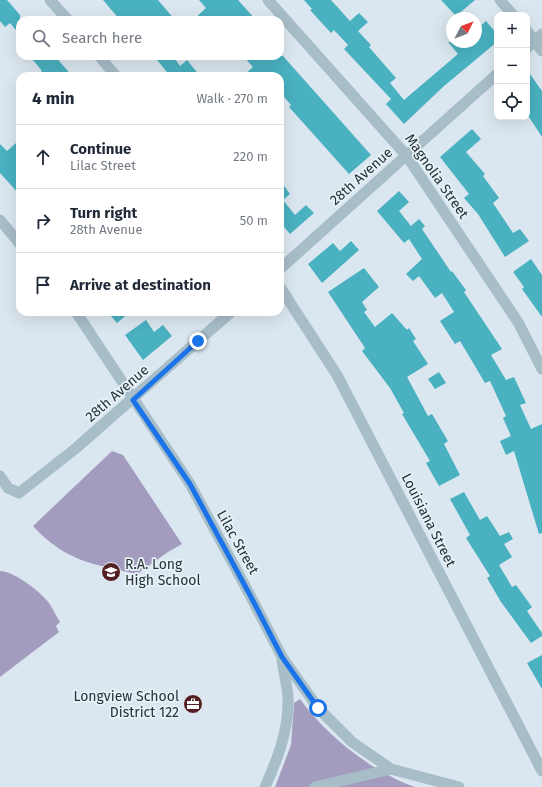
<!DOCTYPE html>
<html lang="en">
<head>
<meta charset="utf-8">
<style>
	body { margin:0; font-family:"Fira Sans",sans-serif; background:#f6f6f7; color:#1f2937 }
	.controls { position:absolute; right:12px; top:12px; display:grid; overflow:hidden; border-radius:8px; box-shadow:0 4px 16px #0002 }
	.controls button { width:36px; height:36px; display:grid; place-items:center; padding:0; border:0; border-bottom:1px solid #e0e1e3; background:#fff; color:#1f2937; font:20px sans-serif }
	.compass { position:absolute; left:446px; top:12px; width:36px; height:36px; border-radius:50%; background:#fff; box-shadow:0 4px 16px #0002; rotate:48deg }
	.stop { position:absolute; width:12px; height:12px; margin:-9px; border:3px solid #1a73e8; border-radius:50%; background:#fff }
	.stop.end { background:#1a73e8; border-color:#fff; box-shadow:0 1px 4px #0008 }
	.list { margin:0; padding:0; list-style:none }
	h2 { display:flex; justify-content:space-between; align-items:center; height:52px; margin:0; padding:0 16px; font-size:17px }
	h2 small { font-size:13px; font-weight:400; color:#747a83 }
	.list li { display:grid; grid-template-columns:26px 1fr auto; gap:12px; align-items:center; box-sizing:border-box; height:64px; padding:0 16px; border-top:1px solid #e0e1e3 }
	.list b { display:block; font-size:15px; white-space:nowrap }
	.list p { margin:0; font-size:13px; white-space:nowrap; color:#747a83 }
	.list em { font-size:13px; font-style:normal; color:#747a83 }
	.icon { flex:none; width:22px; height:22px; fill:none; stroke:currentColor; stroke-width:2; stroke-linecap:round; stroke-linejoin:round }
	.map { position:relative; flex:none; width:542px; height:787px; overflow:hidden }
	.search { position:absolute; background:#fff; box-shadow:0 4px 16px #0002; left:16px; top:16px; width:268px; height:44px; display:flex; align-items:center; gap:10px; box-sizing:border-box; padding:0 14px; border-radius:12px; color:#747a83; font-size:15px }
	.panel { position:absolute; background:#fff; box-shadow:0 4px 16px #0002; left:16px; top:72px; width:268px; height:244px; border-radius:12px }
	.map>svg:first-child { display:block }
	.green { fill:#a39cbf }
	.building { fill:#49b1c0 }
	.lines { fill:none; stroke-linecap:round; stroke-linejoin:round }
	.minor { stroke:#a7bdc8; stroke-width:11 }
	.tertiary { stroke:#a7bdc8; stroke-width:11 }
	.route { stroke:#1a73e8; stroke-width:5 }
	.labels { text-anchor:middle; stroke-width:3.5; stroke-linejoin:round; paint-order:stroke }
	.street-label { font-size:14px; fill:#273235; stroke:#e7f1f8 }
	.poi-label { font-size:14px; fill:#273235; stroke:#e7f1f8; text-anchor:start }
</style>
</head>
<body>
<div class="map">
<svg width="542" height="787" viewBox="0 0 542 787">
	<rect width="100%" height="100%" fill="#dbe7f0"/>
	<path class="green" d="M112,451l11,4 59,89 -14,8 -31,22c-45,-10 -72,-13 -104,-48z
		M0,571c14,0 41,21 49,32 4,6 7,13 11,19l-4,4 3,6 -59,45z
		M300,699c27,37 72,73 115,88h-140l16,-42 3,-42z"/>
	<path class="building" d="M0,0h7l13,15v20l-10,-12 -5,4 -5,-6z
		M103,0h55l17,20h-55z
		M199,0h39l18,20h-63l13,-12z
		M304,0h27l19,21 9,-8 9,9 -10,9 13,14 -2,2 27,31 -6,5 14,17 54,-46 -10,-12h28v-12l10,-9 11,13v8l-53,44 -40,38 -18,-20 5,-5 -47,-50 4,-4 -14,-15 -3,3 -21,-23 2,-1z
		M441,0h34l-19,16z
		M38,56h17l17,20h-36l6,-5 -9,-11z
		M154,56h19l7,10 7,-6 13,16h-30z
		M243,56h40l88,99 -22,19 -60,-67 2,-2 -11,-13v-16h-37l10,-9z
		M527,70l15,21v46l-15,-23z
		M472,129l9,10 -15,13 19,22 -2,2 16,22 -6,5 20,30 7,-4 9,12 -24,16 -27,-43 -14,-16 5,-4 -29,-37z
		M16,143l4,5v47l-20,-22v-29l7,7z
		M280,180l10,14 -7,6 12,15 11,-10 8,8 -24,21 -10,-12z
		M399,191l10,11 -10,9 12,15 8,-7 6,7 -3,3 29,43 1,-1 14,19 -2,2 38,57 -11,6 15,25 8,-3 12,26 -6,2 11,24 11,-5v109l-3,1 -25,-83 -8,4 -6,-14 11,-5 -8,-18 3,-2 -16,-35 -5,2 -25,-42 -5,3 -15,-23 14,-9 -12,-19 -7,5 -16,-22 -6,5 -7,-7 16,-15 -13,-20 -5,4 -27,-32z
		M351,241l8,9 -37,33 -14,-19 25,-21 7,8z
		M531,259l11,16v42l-20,-28 2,-2 -11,-15z
		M364,268l15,19 -17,15 5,8 -3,2 11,15 17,-14 15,17 2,-2 7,11 -3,2 15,23 -21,13 21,39 4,-2 16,27 -4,3 16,31 -21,11 -13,-23 4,-2 -28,-47 2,-1 -14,-25 -28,-37 3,-3 -37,-56z
		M117,312h13l-13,11 -6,-7z
		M146,320l8,12 9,-7 9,11 -29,24 -18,-25z
		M439,372l7,11 -11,6 -7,-10z
		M464,492l16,28 7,-4 13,20 9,-4 4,7 -9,5 8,13 -13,8 13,22 4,-2 16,22 -5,4 15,22v3l-11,7 -30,-41 -14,-24 3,-2 -24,-38 4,-3 -20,-36z
		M542,655v34l-15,-26z"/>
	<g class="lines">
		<path class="minor" d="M268,0l138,155 112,167 24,47
			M500,0l13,15
			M527,31l15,20
			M527,48l15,-14
			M0,220l20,24
			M280,269l217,-195
			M76,312l114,172 61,113 31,60 36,51 34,34 39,27
			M0,476l8,12 11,5 56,-44 156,-137
			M265,787c13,-29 24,-57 23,-90 -1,-12 -4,-25 -6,-37
			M315,787l76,-18 68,18"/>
		<path class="tertiary" d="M50,0l18,20
			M99,56l17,20
			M280,287l57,88 205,396"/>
	</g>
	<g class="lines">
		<path class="route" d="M198,341l-65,59 57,84 61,113 31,60 36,51"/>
	</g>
	<defs>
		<g id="school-disc" transform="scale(1)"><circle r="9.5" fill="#541f22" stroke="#e7f1f8"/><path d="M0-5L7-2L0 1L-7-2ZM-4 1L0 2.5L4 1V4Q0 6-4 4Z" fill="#fff"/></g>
		<g id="office-disc" transform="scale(1)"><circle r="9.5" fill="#541f22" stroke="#e7f1f8"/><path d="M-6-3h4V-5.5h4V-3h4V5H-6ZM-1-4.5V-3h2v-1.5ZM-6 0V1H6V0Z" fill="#fff"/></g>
	</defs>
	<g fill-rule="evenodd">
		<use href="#school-disc" x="111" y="572"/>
		<use href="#office-disc" x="193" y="704"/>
	</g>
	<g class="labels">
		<g class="street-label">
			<text transform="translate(361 176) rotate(-42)" y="5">28th Avenue</text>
			<text transform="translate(437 176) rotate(55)" y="5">Magnolia Street</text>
			<text transform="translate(117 393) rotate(-41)" y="5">28th Avenue</text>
			<text transform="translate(429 520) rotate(63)" y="5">Louisiana Street</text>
			<text transform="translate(238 542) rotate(61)" y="5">Lilac Street</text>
		</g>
		<g class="poi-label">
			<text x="125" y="569">R.A. Long<tspan x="125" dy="16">High School</tspan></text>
			<text x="179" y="701" text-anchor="end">Longview School<tspan x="179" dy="16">District 122</tspan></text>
		</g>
	</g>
</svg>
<div class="controls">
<button>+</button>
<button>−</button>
<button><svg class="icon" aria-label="locate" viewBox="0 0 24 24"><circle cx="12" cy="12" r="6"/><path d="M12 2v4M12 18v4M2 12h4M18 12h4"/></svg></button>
</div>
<svg class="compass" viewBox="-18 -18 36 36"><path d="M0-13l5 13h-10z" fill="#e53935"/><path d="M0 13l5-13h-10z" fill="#747a83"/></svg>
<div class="stop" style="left:318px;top:708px"></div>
<div class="stop end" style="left:198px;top:341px"></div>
<div class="search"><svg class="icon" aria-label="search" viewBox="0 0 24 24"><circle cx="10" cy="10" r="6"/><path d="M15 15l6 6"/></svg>Search here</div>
<section class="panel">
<h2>4 min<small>Walk · 270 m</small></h2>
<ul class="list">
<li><svg class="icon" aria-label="ahead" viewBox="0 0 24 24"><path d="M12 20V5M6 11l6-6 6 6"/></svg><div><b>Continue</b><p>Lilac Street</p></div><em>220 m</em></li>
<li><svg class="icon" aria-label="right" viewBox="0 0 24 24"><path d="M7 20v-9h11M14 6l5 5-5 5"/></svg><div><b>Turn right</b><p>28th Avenue</p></div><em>50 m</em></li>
<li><svg class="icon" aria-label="arrive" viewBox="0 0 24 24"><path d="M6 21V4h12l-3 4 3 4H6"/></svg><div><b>Arrive at destination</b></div></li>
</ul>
</section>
</div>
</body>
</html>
